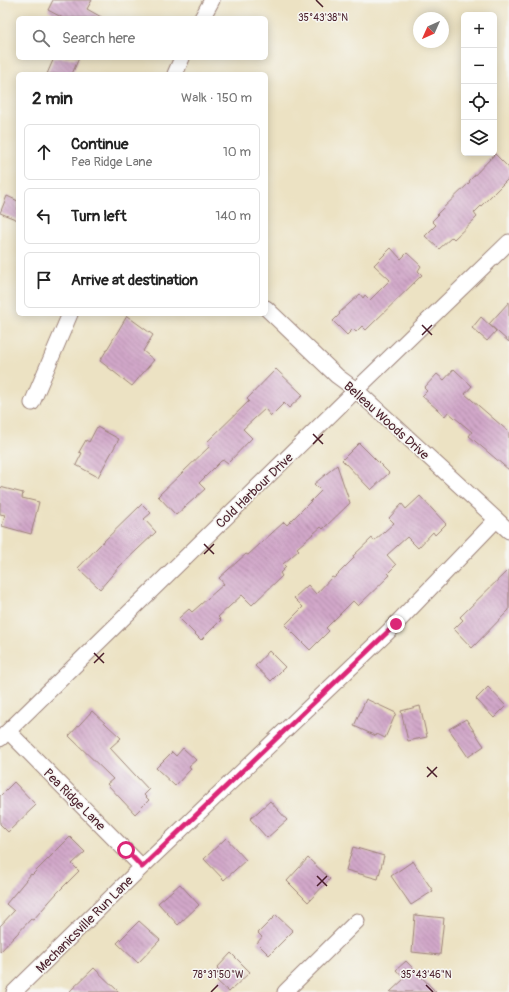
<!DOCTYPE html>
<html lang="en">
<head>
<meta charset="utf-8">
<style>
	body { margin:0; font-family:Pangolin,sans-serif; background:#f2f2f2; color:#222 }
	.controls { position:absolute; right:12px; top:12px; display:grid; overflow:hidden; border-radius:6px; box-shadow:0 2px 10px #0003 }
	.controls button { width:36px; height:36px; display:grid; place-items:center; padding:0; border:0; border-bottom:1px solid #e0e0e0; background:#fff; color:#222; font:20px sans-serif }
	.compass { position:absolute; left:413px; top:12px; width:36px; height:36px; border-radius:50%; background:#fff; box-shadow:0 2px 10px #0003; rotate:225deg }
	.stop { position:absolute; width:12px; height:12px; margin:-9px; border:3px solid #db2777; border-radius:50%; background:#fff }
	.stop.end { background:#db2777; border-color:#fff; box-shadow:0 1px 4px #0008 }
	.list { margin:0; padding:0; list-style:none }
	h2 { display:flex; justify-content:space-between; align-items:center; height:52px; margin:0; padding:0 16px; font-size:17px }
	h2 small { font-size:13px; font-weight:400; color:#767676 }
	.list li { display:grid; grid-template-columns:26px 1fr auto; gap:12px; align-items:center; box-sizing:border-box; height:56px; margin:0 8px 8px; padding:0 8px; border:1px solid #e0e0e0; border-radius:6px }
	.list b { display:block; font-size:15px; white-space:nowrap }
	.list p { margin:0; font-size:13px; white-space:nowrap; color:#767676 }
	.list em { font-size:13px; font-style:normal; color:#767676 }
	.icon { flex:none; width:22px; height:22px; fill:none; stroke:currentColor; stroke-width:2; stroke-linecap:round; stroke-linejoin:round }
	.map { position:relative; flex:none; width:509px; height:992px; overflow:hidden }
	.search { position:absolute; background:#fff; box-shadow:0 2px 10px #0003; left:16px; top:16px; width:252px; height:44px; display:flex; align-items:center; gap:10px; box-sizing:border-box; padding:0 14px; border-radius:6px; color:#767676; font-size:15px }
	.panel { position:absolute; background:#fff; box-shadow:0 2px 10px #0003; left:16px; top:72px; width:252px; height:244px; border-radius:6px }
	.map>svg:first-child { display:block }
	.building { fill:url(#building-back-hatch) }
	.lines { fill:none; stroke-linecap:round; stroke-linejoin:round }
	.minor-casing { stroke:#9b8077; stroke-width:17 }
	.minor { stroke:#fff; stroke-width:15 }
	.route { stroke:#db2777; stroke-width:5 }
	.ticks { fill:none; stroke:#4a1f2b; stroke-width:1.5 }
	.labels { text-anchor:middle; stroke-width:3; stroke-linejoin:round; paint-order:stroke }
	.street-label { font-size:13px; fill:#4a1f2b; stroke:#f6f6f2 }
	.ticks-label { font-size:10px; text-anchor:middle; fill:#4a1f2b; stroke:#f6f6f2; stroke-width:3; stroke-linejoin:round; paint-order:stroke }
</style>
</head>
<body>
<div class="map">
<svg width="509" height="992" viewBox="0 0 509 992">
	<defs>
		<pattern id="building-back-hatch" width="6" height="6" patternUnits="userSpaceOnUse"><rect width="6" height="6" fill="#d1a7c9"/><path d="M-1 5l2 2M0 0l6 6M5-1l2 2" fill="none" stroke="#ac87a3"/></pattern>
	</defs>
	<rect width="100%" height="100%" fill="#f6f6f2"/>
	<filter id="ink" filterUnits="userSpaceOnUse"><feTurbulence type="fractalNoise" baseFrequency=".025" numOctaves="2"/><feDisplacementMap in="SourceGraphic" scale="8" xChannelSelector="R" yChannelSelector="G"/><feConvolveMatrix kernelMatrix="1 2 1 2 8 2 1 2 1" color-interpolation-filters="sRGB"/></filter>
	<filter id="wash" filterUnits="userSpaceOnUse"><feTurbulence type="fractalNoise" baseFrequency=".012" numOctaves="4" result="noise"/><feDisplacementMap in="SourceGraphic" scale="16" xChannelSelector="R" yChannelSelector="G"/><feGaussianBlur stdDeviation="0.9" result="paint"/><feColorMatrix in="noise" values="0 0 0 0 0 0 0 0 0 0 0 0 0 0 0 0 0 1.4 0 .05"/><feComposite in="paint" operator="in"/></filter>
	<g filter="url(#wash)">
		<rect width="100%" height="100%" fill="#ece2c3"/>
		<g id="blocks">
			<path class="building" d="M53,0h39l-5,9 16,9h-40l-15,-8z
				M54,58h25l-7,16h-25z
				M495,154l14,14v10l-35,35 3,4 -23,22 -2,-2 -13,12 -14,-13 11,-11 -4,-4 6,-6 -1,-1 33,-32 -1,-1z
				M7,196l11,5v19l-18,-7z
				M391,248l10,11 6,-6 14,13 -3,5 4,4 -56,55 -4,-4 -6,6 -3,-3 -6,6 -14,-14 7,-7 -1,-1 21,-19 3,4 2,-3 5,5 20,-20 -16,-15z
				M509,302v40l-20,-18z
				M127,316l26,19 -10,16 11,9 -22,26 -32,-25z
				M481,317l15,14 -9,10 -15,-13z
				M276,369l27,26 -14,13 -5,-5 -13,13 -6,-7 -22,20 9,9 -24,25 -4,-3 -3,1 -22,22 6,6 -29,26 -18,-19 52,-50 -3,-4 42,-41 -2,-2z
				M454,369l18,17 -7,8 44,38v38l-40,-34 3,-4 -24,-20 -3,4 -23,-20 5,-5 -3,-3 13,-14 7,6z
				M97,427l22,12 -21,38 -22,-12 6,-12 -3,-1 7,-12 3,2z
				M359,443l30,30 -18,17 -29,-30z
				M337,465l13,38 -27,26 -2,-2 -24,21 2,2 -16,14 3,3 -6,6 2,3 -30,29 -10,-10 -24,22 3,3 -20,20 -22,-22 10,-9 3,3 32,-28 -5,-6 27,-24 2,1 36,-33 3,3 34,-34 -7,-7z
				M0,487l23,6 -1,5 17,4 -8,32 -29,-8 3,-11 -5,-1z
				M420,496l26,28 -11,11 -2,-3 -15,16 -11,-11 -20,18 9,10 -8,8 2,2 -32,31 -5,-5 -27,27 3,3 -19,19 -25,-25 18,-18 -9,-9 14,-13 8,9 16,-17 2,1 20,-20 -1,-2 19,-18 2,3 20,-18 -5,-5 13,-14 4,5z
				M142,504l9,9 -7,6 12,13 -37,35 -19,22 -22,-21 20,-21z
				M509,569v41l-37,38 -18,-19 9,-9 -3,-3z
				M269,651l16,16 -14,14 -16,-15z
				M488,687l18,19 -12,12 -18,-19z
				M366,699l30,14 -11,25 -8,-4 -1,2 -22,-10z
				M420,706l7,31 -19,4 -7,-30z
				M92,711l29,27 -11,10 39,42 -5,5 5,5 -14,14 -28,-30 6,-5 -44,-43z
				M466,719l18,27 -16,11 -19,-28z
				M183,748l13,12 -7,6 2,3 -16,17 -19,-18 16,-16 4,4z
				M14,782l22,23 -28,27 -8,-8v-28z
				M270,801l17,19 -20,18 -17,-19z
				M70,837l15,15 -13,12 7,7 -22,22 -24,27 -2,-1 -31,33v-26l14,-15 -8,-7 25,-30 1,1z
				M226,838l20,22 -22,20 -20,-21z
				M353,847l31,9 -6,23 -32,-9z
				M308,858l22,21 -22,23 -21,-21z
				M413,861l20,30 -22,14 -20,-29z
				M180,884l19,21 -21,20 -20,-22z
				M276,915l17,16 -24,24 -12,-12 5,-6 -4,-4z
				M415,915l29,3 -4,37 -28,-3z
				M139,921l21,19 -22,23 -21,-20z
				M231,953l19,19 -21,20 -12,-11 7,-6 -7,-7z
				M406,961l30,31h-46l14,-13 -8,-9z
				M94,968l25,24h-50z"/>
		</g>
	</g>
	<g filter="url(#ink)">
		<use href="#blocks" fill-opacity="0" stroke="#9b8077" stroke-width="1"/>
		<g class="lines">
			<g class="minor-casing">
				<path id="minor" d="M202,18l10,-18
					M175,74l7,-16
					M266,308l71,68 19,14 153,141
					M32,403l38,-89
					M8,731l134,136
					M0,739l356,-349 153,-148
					M14,992l128,-125 246,-235 108,-112
					M285,992l72,-71"/>
			</g>
			<use href="#minor" class="minor"/>
		</g>
	</g>
	<g class="lines" filter="url(#ink)">
		<path class="route" d="M126,850l16,17 254,-243"/>
	</g>
	<path class="ticks" d="M316,0l7,7M422,325l10,10M422,335l10,-10M313,434l10,10M313,444l10,-10M204,544l10,10M204,554l10,-10M94,653l10,10M94,663l10,-10M427,767l10,10M427,777l10,-10M317,876l10,10M317,886l10,-10M426,985l7,7M211,992l7,-7"/>
	<g class="labels">
		<g class="street-label">
			<text transform="translate(387 420) rotate(42)" y="5">Belleau Woods Drive</text>
			<text transform="translate(254 490) rotate(-44)" y="5">Cold Harbour Drive</text>
			<text transform="translate(75 799) rotate(45)" y="5">Pea Ridge Lane</text>
			<text transform="translate(84 924) rotate(-45)" y="5">Mechanicsville Run Lane</text>
		</g>
	</g>
	<g class="ticks-label">
		<text x="323" y="21">35°43'38"N</text>
		<text x="218" y="978">78°31'50"W</text>
		<text x="426" y="978">35°43'46"N</text>
	</g>
</svg>
<div class="controls">
<button>+</button>
<button>−</button>
<button><svg class="icon" aria-label="locate" viewBox="0 0 24 24"><circle cx="12" cy="12" r="6"/><path d="M12 2v4M12 18v4M2 12h4M18 12h4"/></svg></button>
<button><svg class="icon" aria-label="layers" viewBox="0 0 24 24"><path d="M12 4l9 5-9 5-9-5zM3 14l9 5 9-5"/></svg></button>
</div>
<svg class="compass" viewBox="-18 -18 36 36"><path d="M0-13l5 13h-10z" fill="#e53935"/><path d="M0 13l5-13h-10z" fill="#767676"/></svg>
<div class="stop" style="left:126px;top:850px"></div>
<div class="stop end" style="left:396px;top:624px"></div>
<div class="search"><svg class="icon" aria-label="search" viewBox="0 0 24 24"><circle cx="10" cy="10" r="6"/><path d="M15 15l6 6"/></svg>Search here</div>
<section class="panel">
<h2>2 min<small>Walk · 150 m</small></h2>
<ul class="list">
<li><svg class="icon" aria-label="ahead" viewBox="0 0 24 24"><path d="M12 20V5M6 11l6-6 6 6"/></svg><div><b>Continue</b><p>Pea Ridge Lane</p></div><em>10 m</em></li>
<li><svg class="icon" aria-label="left" viewBox="0 0 24 24"><path d="M17 20v-9H6M10 6l-5 5 5 5"/></svg><div><b>Turn left</b></div><em>140 m</em></li>
<li><svg class="icon" aria-label="arrive" viewBox="0 0 24 24"><path d="M6 21V4h12l-3 4 3 4H6"/></svg><div><b>Arrive at destination</b></div></li>
</ul>
</section>
</div>
</body>
</html>
